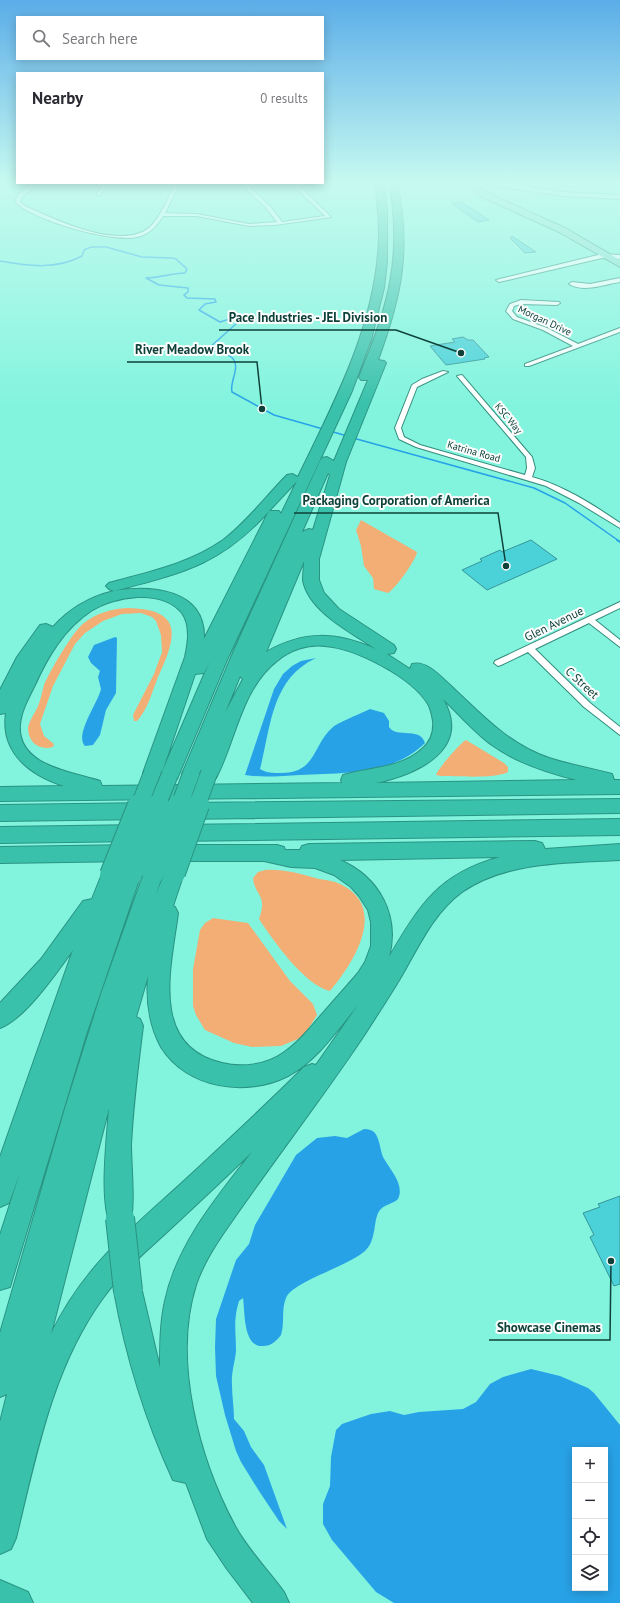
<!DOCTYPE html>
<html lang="en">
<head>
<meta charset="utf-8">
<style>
	body { margin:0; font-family:"PT Sans",sans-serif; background:#f7f7f7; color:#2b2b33 }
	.controls { position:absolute; right:12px; bottom:12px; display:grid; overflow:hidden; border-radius:0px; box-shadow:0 2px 10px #0003 }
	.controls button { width:36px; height:36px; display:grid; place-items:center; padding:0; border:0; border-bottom:1px solid #e1e1e2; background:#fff; color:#2b2b33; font:20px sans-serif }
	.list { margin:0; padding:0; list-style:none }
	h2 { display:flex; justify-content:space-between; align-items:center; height:52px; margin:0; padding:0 16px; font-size:17px }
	h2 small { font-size:13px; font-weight:400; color:#7c7c81 }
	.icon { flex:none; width:22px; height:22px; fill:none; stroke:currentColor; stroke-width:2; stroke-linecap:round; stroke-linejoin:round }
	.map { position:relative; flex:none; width:620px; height:1603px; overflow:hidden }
	.search { position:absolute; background:#fff; box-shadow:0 2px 10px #0003; left:16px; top:16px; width:308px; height:44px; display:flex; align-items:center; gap:10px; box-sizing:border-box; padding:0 14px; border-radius:0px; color:#7c7c81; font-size:15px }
	.panel { position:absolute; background:#fff; box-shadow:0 2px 10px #0003; left:16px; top:72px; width:308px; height:112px; border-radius:0px }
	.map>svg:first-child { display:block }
	.green { fill:#f3ae75 }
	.water { fill:#28a2e7; fill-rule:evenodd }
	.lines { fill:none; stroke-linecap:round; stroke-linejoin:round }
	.stream-far1 { stroke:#28a2e7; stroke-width:1.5 }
	.stream { stroke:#28a2e7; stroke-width:2 }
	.building { fill:#4bd1d8; stroke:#36969a }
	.street-casing { stroke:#328c7c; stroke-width:2 }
	.secondary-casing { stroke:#328c7c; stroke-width:2 }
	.primary-casing { stroke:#2a9483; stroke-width:2 }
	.highway-casing { stroke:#2a9483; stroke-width:2 }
	.street { fill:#fff; fill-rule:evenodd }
	.secondary { fill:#c4ece6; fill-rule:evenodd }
	.primary { fill:#88dacd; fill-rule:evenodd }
	.highway { fill:#39c1ab; fill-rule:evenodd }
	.highway-bridge-far2-casing { stroke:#2a9483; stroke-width:18; stroke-linecap:butt }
	.highway-bridge-far1-casing { stroke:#2a9483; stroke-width:24; stroke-linecap:butt }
	.highway-bridge-casing { stroke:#2a9483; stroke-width:30; stroke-linecap:butt }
	.highway-bridge-far2 { stroke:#39c1ab; stroke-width:16 }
	.highway-bridge-far1 { stroke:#39c1ab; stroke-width:22 }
	.highway-bridge { stroke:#39c1ab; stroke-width:28 }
	.labels { text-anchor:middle; stroke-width:4; stroke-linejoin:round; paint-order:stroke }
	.far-street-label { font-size:10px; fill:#0e4139; stroke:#fdfdfd }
	.street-label { font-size:12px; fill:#0e4139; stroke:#fdfdfd }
	.leader { fill:none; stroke:#0e4139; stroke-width:1.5 }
	.callout-dot { fill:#0e4139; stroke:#fdfdfd; stroke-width:1.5 }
	.callout-label { font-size:13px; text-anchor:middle; font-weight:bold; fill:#0e4139; stroke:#fdfdfd; stroke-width:4; stroke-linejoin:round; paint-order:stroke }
</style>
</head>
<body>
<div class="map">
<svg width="620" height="1603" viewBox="0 0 620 1603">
	<rect width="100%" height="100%" fill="#82f4de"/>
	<path class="green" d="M361,520l56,32c-1,8 -21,36 -29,41l-14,-4 -1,-11 -9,-12 -3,-20 -5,-16z
		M127,608c57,1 50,28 31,69 -6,15 -10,32 -21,44h-3l-1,-6 21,-41 8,-22 -1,-17 -5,-14 -4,-4 -11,-4 -19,1 -19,7 -18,12 -10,11 -22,42 -13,38 4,12 10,8 -1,3c-14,4 -25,-5 -25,-19 1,-7 7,-15 10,-22 3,-7 4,-14 6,-21 6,-14 29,-54 40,-62 13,-10 27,-14 43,-15z
		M466,740l38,23 4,4v5c-12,7 -51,4 -67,4l-5,-1c1,-5 25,-33 30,-35z
		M265,870c19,-1 36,4 54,9 7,1 15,2 21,5 49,23 14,79 -10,107 -26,-6 -57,-51 -71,-72 9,-25 -4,-22 -6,-41l5,-6z
		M213,918l35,5 42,58 23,23 4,11 -14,22 -22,9 -29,1 -18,-4 -29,-13 -9,-15 -3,-9v-37l7,-39 5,-7z"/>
	<path class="water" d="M115,637l2,1 -1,55 -10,17 -6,25 -7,10 -8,1c-11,-11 13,-43 16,-57l-3,-12 2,-6 -9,-8 -3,-6 6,-12z
		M316,658c-45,21 -45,69 -56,111 6,4 13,4 21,4 36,0 31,-28 52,-46 6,-5 29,-14 37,-18l14,4 5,8v6c8,12 31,-1 36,16 -32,32 -82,30 -125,32 -18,1 -37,3 -55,0l29,-86 9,-15 9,-8 9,-5z
		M364,1129c5,0 8,1 11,4 5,7 5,17 8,24 7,13 22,27 15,42 -5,5 -13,5 -18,11 -7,8 -3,29 -14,40 -16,16 -73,31 -80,48 -5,12 -1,25 -5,37 -5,6 -9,11 -18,11 -20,2 -18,-35 -20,-48l-4,3c-6,20 -3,30 -3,50 -1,11 -5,22 -4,34 0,11 2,23 2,34l10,12 7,16 13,18 23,64 -8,-8 -20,-30 -18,-29 -5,-11 -11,-36 -9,-39 -1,-29 1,-28 20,-59 13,-16 6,-19 41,-70 21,-17 18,-2 12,2z
		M531,1369l29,7 28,12 6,5 26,32v178h-226l-18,-11 -44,-52 -9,-16v-20l7,-18 1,-29 5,-27 6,-6 29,-10 19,-3 14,4 15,-3 44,-3 13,-7 14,-18 13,-7zM575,1450h30v138h-30z"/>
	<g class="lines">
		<path class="stream-far1" d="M0,261c28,5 56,9 82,-5l2,-6 7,-3h15l36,10 30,1 4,1 11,10 -2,4c-14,0 -25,5 -39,5l13,7 29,3v4l-4,3 3,3 28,1 1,3 -11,2 -6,6 21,12 16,-5 1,6 -28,25c6,5 14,4 21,8 13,9 -1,25 2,36l42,23 49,14
			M330,431l17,5
			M353,438l181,50 31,15 54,38"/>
		<path class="stream" d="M617,540l3,2"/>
	</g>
	<path class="building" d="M462,202l27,18 -11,2 -27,-19z
		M512,236l24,16 -11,1 -15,-15z
		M463,337l5,3h5l16,17 -5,1 1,1 -39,6 -16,-19 25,-4 -3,-3z
		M531,540l26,19 -70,31 -25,-20 20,-9 -2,-2 20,-9 2,2z
		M620,1196v88l-6,2 -24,-49 4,-2 -11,-22 17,-6 -2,-3z"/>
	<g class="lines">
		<g class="street-casing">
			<path id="street" d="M34,183h5l-17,14 -2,5 5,4c29,13 96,46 125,21 10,-9 19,-31 26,-44h4l-15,30 32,1 52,10 28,-2 -11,-14 -26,-25h5l25,23 12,16 43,-6 -34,-33h5l35,34 -56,8 -26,1 -52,-10h-34c-5,8 -12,17 -22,20 -25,9 -108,-16 -126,-34l3,-7z
				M105,183h4l-9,12h-4z
				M602,254l18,1v4l-18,-1 -103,24 -3,-2z
				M620,278v4c-15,2 -37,11 -51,2l3,-2 18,2z
				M521,300l38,2 1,1 -3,2 -36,-1 -7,2 -2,5 5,6 30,11 31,16 42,-16v4l-91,34h-4v-2l48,-18 -30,-16 -30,-11 -7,-8 4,-7z
				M443,371l5,1 -31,15 -16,41 3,9 16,8 105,30 2,-7 -1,-11 -69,-81 5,-1 70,82 3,11 -3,9c32,9 60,27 88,46v5l-41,-25 -33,-17 -130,-39 -17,-8 -4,-11 17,-43 10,-6z
				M620,602v6l-25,12 25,20v7l-31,-24 -54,26 55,54 30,24v8l-36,-28 -56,-55 -27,13 -3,1 -4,-3 1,-2z"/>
		</g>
		<g class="secondary-casing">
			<path id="secondary" d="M464,181h19l80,11 57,3v4l-57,-3z"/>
		</g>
		<g class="primary-casing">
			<path id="primary" d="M459,181h10l19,12 77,35 55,32v7l-61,-35 -77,-35z"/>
		</g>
		<g class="highway-casing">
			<path id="highway" d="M375,181h8l4,28v53l-3,26 -13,52 -19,51 -125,269 -50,119 -7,2 -7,-2 -2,-5 -2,4 -7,2 -7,-2 -2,-5 42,-116c3,-14 6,-31 -3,-44 -20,-25 -68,-17 -91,-2 -27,18 -43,45 -56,74 -6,12 -14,26 -15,40 -3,41 52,47 80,56l2,5 240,-3 -1,-3 2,-5c27,-8 58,-6 80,-27 8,-7 11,-16 10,-27 -1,-6 -2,-12 -5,-17 -16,-27 -73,-56 -103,-58 -17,-2 -35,4 -48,15 -36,28 -41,79 -61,117l-7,2 -7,-2 -2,-4 -2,5 -7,2 -7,-2 -2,-5 53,-126 85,-187 2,-3 5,-1 7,4 34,-81h-7l-2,-3c29,-70 44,-119 30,-196h8c14,69 5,114 -19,179l6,1 2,2 -40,99 -27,97v21l5,13 15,16 55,36 2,4 -2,4 -7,1 23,15 2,-5c14,-4 28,12 38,21 31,29 58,59 99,73 21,7 42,10 63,16l2,6h6v14l-620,7v-14l64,-1c-32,-10 -64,-32 -58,-73l-6,1v-24l17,-33 23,-32 6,-1 7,3c17,-19 36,-30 61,-36l-5,-2 -3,-3 3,-3c39,-11 80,-19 114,-43 24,-18 43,-44 64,-65l5,-1 6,3c37,-76 79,-154 81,-241 0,-18 -2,-37 -4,-55zM328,473l2,2 -17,55 -4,-1 -7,3zM297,481l-16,33 -2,-3h-10zM269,511l-65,128c2,-50 -53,-54 -90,-48 68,-18 107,-26 155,-80zM304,561c0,6 -1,13 -1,19 5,31 49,53 73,69 -40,-17 -72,-19 -110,3zM210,661l-48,111 33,-98 9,-1zM240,676l3,3 -18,34zM443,699c16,15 31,33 49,46 25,18 56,28 85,35l-201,3c42,-9 96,-34 67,-84z
				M620,799v14l-439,6 -7,-3 -3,-5 3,-5 7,-3z
				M151,803l7,3 3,5 -3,5 -7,3 -151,2v-16z
				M620,819v16l-447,6 -7,-2 -3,-6 3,-6 7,-2z
				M141,825l7,2 3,6 -3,6 -7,2 -141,2v-16z
				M535,841l7,2 3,6 75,-5v16c-52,3 -114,1 -158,32 -27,20 -41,50 -57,78 -13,23 -28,45 -42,67 -45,67 -95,131 -140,197 -11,16 -21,33 -27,51 -24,75 3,174 39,241 13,24 33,44 49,66l5,11h-36l-26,-34 -20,-30 -21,-56 -13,-3c-28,-61 -47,-123 -59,-189l4,-10 10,-4 10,4 4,10 18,77c0,-22 0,-45 5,-67 12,-57 52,-104 87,-149 -28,27 -57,54 -86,81 -22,20 -45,40 -63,65 -51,70 -67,158 -87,240l-5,11 -11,5v-132l7,-28 -7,3v-64l66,-228 35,-111 45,-127 7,-2 7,2 3,6 -7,22 11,-28 7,-2 7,2 3,6 -11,33 2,1 3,6c-7,54 -29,133 44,150 20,5 44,2 61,-10 17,-11 28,-27 41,-41 11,-13 23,-26 34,-39l7,-11 6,-16v-24l-3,-12 -9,-14 -8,-9 -17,-12 -19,-7 -24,-1 -27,-6h-97l-7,-2 -3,-6 3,-6 7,-2h110l7,2 1,3h15l2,-4 7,-2zM500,857c-62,17 -80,48 -111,100 11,-42 -10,-80 -49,-97zM148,976c-2,25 1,49 13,71 26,42 86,50 127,29 30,-16 49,-46 70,-71l-42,60 -4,-1 -8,3c-39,39 -79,76 -119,113 -55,50 -101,86 -134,154l58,-226c-2,31 -10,92 2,119l9,4 9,-4c7,-17 2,-61 2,-82 2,-40 7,-79 12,-119l-3,-7 -4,-2z
				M133,845l7,2 3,6 -3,6 -7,2 -133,2v-16z
				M131,866l7,2 3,6 -55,161 -73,242 -3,10 -10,3v-55l20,-62 -11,30 -9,4v-50l73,-207c-16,22 -48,69 -73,78v-25l41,-44 42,-58 9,-2 12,-30 7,-2 7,2 3,5 3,-6z
				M0,1580l28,12 5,11h-33z"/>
		</g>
		<use href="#street" class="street"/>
		<use href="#secondary" class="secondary"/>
		<use href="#primary" class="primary"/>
		<use href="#highway" class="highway"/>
		<g class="highway-bridge-far2-casing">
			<path id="highway-bridge-far2" d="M139,806l13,-33
				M157,806l13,-32
				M179,806l12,-32
				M197,806l12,-33"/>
		</g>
		<g class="highway-bridge-far1-casing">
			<path id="highway-bridge-far1" d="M153,873l26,-68
				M174,873l24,-68
				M131,874l27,-69
				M111,875l28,-70"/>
		</g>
		<g class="highway-bridge-casing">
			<path id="highway-bridge" d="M120,1218l8,73"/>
		</g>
		<use href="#highway-bridge-far2" class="highway-bridge-far2"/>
		<use href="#highway-bridge-far1" class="highway-bridge-far1"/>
		<use href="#highway-bridge" class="highway-bridge"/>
	</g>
	<linearGradient id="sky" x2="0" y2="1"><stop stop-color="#5bade8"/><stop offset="0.45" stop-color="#c7faf0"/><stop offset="1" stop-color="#c7faf0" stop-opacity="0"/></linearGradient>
	<rect width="620" height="406" fill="url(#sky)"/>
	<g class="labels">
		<g class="far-street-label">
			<text transform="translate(545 320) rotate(25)" y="4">Morgan Drive</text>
			<text transform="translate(509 418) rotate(50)" y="4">KSC Way</text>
			<text transform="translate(474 451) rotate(16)" y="4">Katrina Road</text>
		</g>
		<g class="street-label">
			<text transform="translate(554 624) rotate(-26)" y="4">Glen Avenue</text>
			<text transform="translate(582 683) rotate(43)" y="4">C Street</text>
		</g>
	</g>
	<path class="leader" d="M461 353L396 330H219M262 409L257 362H127M506 566L498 513H294M611 1261L610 1340H489"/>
	<g class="callout-dot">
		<circle cx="461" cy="353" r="4"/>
		<circle cx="262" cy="409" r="4"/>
		<circle cx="506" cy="566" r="4"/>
		<circle cx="611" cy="1261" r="4"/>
	</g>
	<g class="callout-label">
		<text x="308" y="322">Pace Industries - JEL Division</text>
		<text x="192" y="354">River Meadow Brook</text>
		<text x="396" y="505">Packaging Corporation of America</text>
		<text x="549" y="1332">Showcase Cinemas</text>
	</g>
</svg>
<div class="controls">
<button>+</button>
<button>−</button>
<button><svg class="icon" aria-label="locate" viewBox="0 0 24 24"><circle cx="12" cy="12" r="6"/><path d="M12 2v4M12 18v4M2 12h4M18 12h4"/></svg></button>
<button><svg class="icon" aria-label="layers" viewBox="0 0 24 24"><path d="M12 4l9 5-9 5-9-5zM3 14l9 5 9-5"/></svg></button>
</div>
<div class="search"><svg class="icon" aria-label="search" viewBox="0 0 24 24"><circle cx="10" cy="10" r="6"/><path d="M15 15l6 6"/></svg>Search here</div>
<section class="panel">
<h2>Nearby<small>0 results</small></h2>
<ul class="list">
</ul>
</section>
</div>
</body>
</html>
